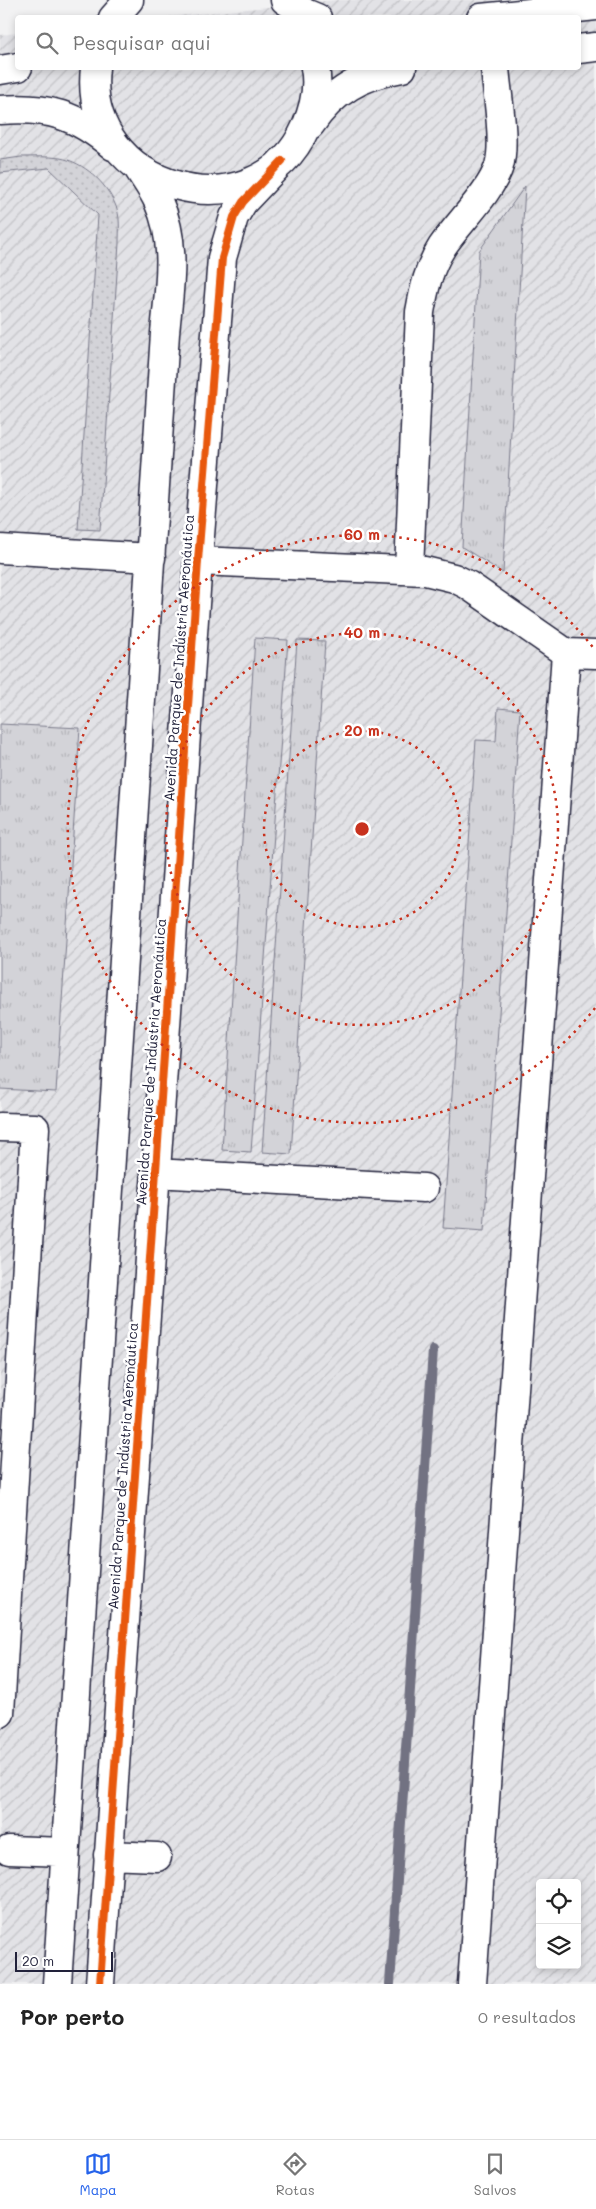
<!DOCTYPE html>
<html lang="pt">
<head>
<meta charset="utf-8">
<style>
	body { margin:0; font-family:Mali,sans-serif; background:#f2f2f2; color:#222 }
	.controls { position:absolute; right:15px; bottom:15px; display:grid; overflow:hidden; border-radius:5px; box-shadow:0 2px 8px #0003 }
	.controls button { width:45px; height:45px; display:grid; place-items:center; padding:0; border:0; border-bottom:1px solid #e0e0e0; background:#fff; color:#222; font:25px sans-serif }
	.scale { position:absolute; left:15px; bottom:12px; width:98px; box-sizing:border-box; padding-left:5px; border:2px solid #22223b; border-top:0; font-size:14px; line-height:18px; white-space:nowrap; color:#22223b; -webkit-text-stroke:4px #fff; paint-order:stroke }
	.list { margin:0; padding:0; list-style:none }
	h2 { display:flex; justify-content:space-between; align-items:center; height:65px; margin:0; padding:0 20px; font-size:21px }
	h2 small { font-size:16px; font-weight:400; color:#767676 }
	.icon { flex:none; width:28px; height:28px; fill:none; stroke:currentColor; stroke-width:2; stroke-linecap:round; stroke-linejoin:round }
	.map { position:relative; flex:none; width:596px; height:1984px; overflow:hidden }
	.search { position:absolute; background:#fff; box-shadow:0 2px 8px #0003; left:15px; right:15px; top:15px; height:55px; display:flex; align-items:center; gap:12px; box-sizing:border-box; padding:0 18px; border-radius:5px; color:#767676; font-size:19px }
	.sheet { height:155px; background:#fff }
	nav { display:flex; justify-content:space-around; align-items:center; box-sizing:border-box; height:70px; border-top:1px solid #e0e0e0; background:#fff; font-size:14px; color:#767676 }
	nav a { display:grid; justify-items:center; gap:2px }
	nav .on { color:#2563eb }
	.map>svg:first-child { display:block }
	.industrial { fill:url(#industrial-furrows); fill-rule:evenodd }
	.grass { fill:url(#grass-tufts); stroke:#7a7a8a }
	.garden { fill:url(#garden-dots); stroke:#7a7a8a }
	.lines { fill:none; stroke-linecap:round; stroke-linejoin:round }
	.stream { stroke:#727282; stroke-width:10 }
	.minor-casing { stroke:#22223b; stroke-width:31 }
	.minor { stroke:#fff; stroke-width:28 }
	.cycleway-casing { stroke:#fff; stroke-width:11 }
	.cycleway { stroke:#e8590c; stroke-width:8 }
	.ring { fill:none; stroke:#c8321e; stroke-width:2.5; stroke-dasharray:2.5 5 }
	.labels { text-anchor:middle; stroke-width:5; stroke-linejoin:round; paint-order:stroke }
	.street-label { font-size:14px; fill:#22223b; stroke:#fff }
	.centre { fill:#c8321e; stroke:#fff; stroke-width:2.5 }
	.ring-label { font-size:15px; text-anchor:middle; font-weight:bold; fill:#c8321e; stroke:#fff; stroke-width:5; stroke-linejoin:round; paint-order:stroke }
</style>
</head>
<body>
<div class="map">
<svg width="596" height="1984" viewBox="0 0 596 1984">
	<defs>
		<pattern id="industrial-furrows" width="10" height="10" patternUnits="userSpaceOnUse" patternTransform="scale(1.25)"><rect width="10" height="10" fill="#e2e2e6"/><path d="M-1 1l2-2M0 10L10 0M9 11l2-2" fill="none" stroke="#c2c2c6"/></pattern>
		<pattern id="grass-tufts" width="24" height="20" patternUnits="userSpaceOnUse" patternTransform="scale(1.25)"><rect width="24" height="20" fill="#d3d3d8"/><path d="M3 7l-1-3M5 7V3M7 7l1-3M15 17l-1-3M17 17v-4M19 17l1-3" fill="none" stroke="#b5b5ba"/></pattern>
		<pattern id="garden-dots" width="8" height="8" patternUnits="userSpaceOnUse" patternTransform="scale(1.25)"><rect width="8" height="8" fill="#d3d3d8"/><path d="M2 2h.1M6 6h.1" fill="none" stroke="#b5b5ba" stroke-width="1.8" stroke-linecap="round"/></pattern>
	</defs>
	<rect width="100%" height="100%" fill="#f2f2f3"/>
	<filter id="ink" filterUnits="userSpaceOnUse"><feTurbulence type="fractalNoise" baseFrequency=".02" numOctaves="2"/><feDisplacementMap in="SourceGraphic" scale="10" xChannelSelector="R" yChannelSelector="G"/><feConvolveMatrix kernelMatrix="1 2 1 2 8 2 1 2 1" color-interpolation-filters="sRGB"/></filter>
	<g filter="url(#ink)">
		<path class="industrial" d="M336,0h260v1984h-596v-1949l17,-2 1,35h560v-50l-410,-1zM540,1883h37v82h-37z"/>
		<path class="grass" d="M525,186l-22,387 -41,-26 17,-296z
			M255,638l33,2 -37,512 -29,-2z
			M297,640l28,1 -34,513 -29,-2z
			M498,708l22,2 -36,521 -41,-3 33,-488 20,1z
			M0,724l80,4 -24,364 -56,-3z"/>
		<path class="garden" d="M21,157c13,0 26,-1 39,1 24,4 46,25 55,46 6,12 4,26 4,39l-19,287 -22,-1 20,-314 -49,-47 -49,5v-13z"/>
		<g class="lines">
			<path class="stream" d="M390,1984l43,-634"/>
			<g class="minor-casing">
				<path id="minor" d="M285,0l20,13 12,5
					M113,18l16,-18
					M481,18l115,-12
					M578,49l18,-2
					M95,68c-14,122 161,171 211,59 8,-19 13,-39 9,-59
					M0,70l18,-3
					M0,110c48,-4 76,5 113,36
					M310,125c24,-35 52,-50 92,-57
					M0,549l151,9
					M198,561l227,10 29,7 14,7 98,68 30,1
					M409,570l11,-258c4,-23 9,-45 22,-65 15,-23 49,-55 57,-81 7,-25 -2,-72 -4,-98
					M0,1127l35,1 -35,585
					M155,1173l269,15
					M9,1850l56,2
					M108,1855l49,2
					M57,1984l108,-1651c4,-46 13,-88 -7,-132 -5,-11 -13,-22 -20,-33
					M100,1984l98,-1423 24,-303 12,-41 9,-15 39,-41
					M472,1984l94,-1331"/>
			</g>
			<use href="#minor" class="minor"/>
			<g class="cycleway-casing">
				<path id="cycleway" d="M100,1984l98,-1423 24,-303 12,-41 9,-15 39,-41"/>
			</g>
			<use href="#cycleway" class="cycleway"/>
		</g>
	</g>
	<g class="ring">
		<circle cx="362" cy="829" r="98"/>
		<circle cx="362" cy="829" r="196"/>
		<path d="M595 1008A294 294 0 1 1 595 650"/>
	</g>
	<g class="labels">
		<g class="street-label">
			<text transform="translate(179 658) rotate(-86)" y="5">Avenida Parque de Indústria Aeronáutica</text>
			<text transform="translate(151 1062) rotate(-86)" y="5">Avenida Parque de Indústria Aeronáutica</text>
			<text transform="translate(123 1466) rotate(-86)" y="5">Avenida Parque de Indústria Aeronáutica</text>
		</g>
	</g>
	<circle cx="362" cy="829" r="8" class="centre"/>
	<g class="ring-label">
		<text x="362" y="540">60 m</text>
		<text x="362" y="638">40 m</text>
		<text x="362" y="736">20 m</text>
	</g>
</svg>
<div class="controls">
<button><svg class="icon" aria-label="locate" viewBox="0 0 24 24"><circle cx="12" cy="12" r="6"/><path d="M12 2v4M12 18v4M2 12h4M18 12h4"/></svg></button>
<button><svg class="icon" aria-label="layers" viewBox="0 0 24 24"><path d="M12 4l9 5-9 5-9-5zM3 14l9 5 9-5"/></svg></button>
</div>
<div class="scale">20 m</div>
<div class="search"><svg class="icon" aria-label="search" viewBox="0 0 24 24"><circle cx="10" cy="10" r="6"/><path d="M15 15l6 6"/></svg>Pesquisar aqui</div>
</div>
<section class="sheet">
<h2>Por perto<small>0 resultados</small></h2>
<ul class="list">
</ul>
</section>
<nav>
<a class="on"><svg class="icon" aria-label="map" viewBox="0 0 24 24"><path d="M3 6l6-2 6 2 6-2v14l-6 2-6-2-6 2zM9 4v14M15 6v14"/></svg>Mapa</a>
<a><svg class="icon" aria-label="directions" viewBox="0 0 24 24"><path d="M12 3l9 9-9 9-9-9zM9 14v-3h6M13 9l2 2-2 2"/></svg>Rotas</a>
<a><svg class="icon" aria-label="saved" viewBox="0 0 24 24"><path d="M7 4h10v16l-5-4-5 4z"/></svg>Salvos</a>
</nav>
</body>
</html>
